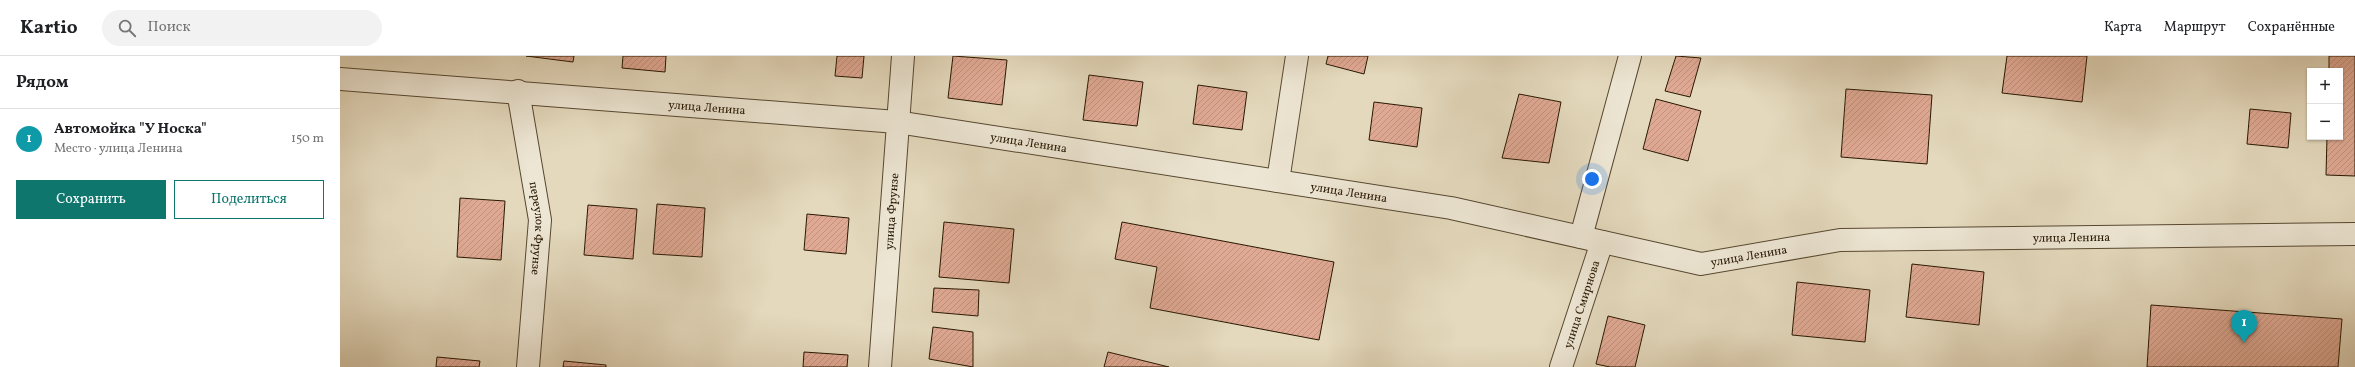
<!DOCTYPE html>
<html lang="ru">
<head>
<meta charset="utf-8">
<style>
	body { margin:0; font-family:Vollkorn,serif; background:#f2f2f2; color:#202124 }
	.controls { position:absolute; right:12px; top:12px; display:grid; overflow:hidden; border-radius:0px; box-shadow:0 1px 3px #0004 }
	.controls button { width:36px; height:36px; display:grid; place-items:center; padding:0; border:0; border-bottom:1px solid #e0e0e0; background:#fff; color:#202124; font:20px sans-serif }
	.you { position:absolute; left:1252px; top:123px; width:14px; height:14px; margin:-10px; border:3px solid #fff; border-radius:50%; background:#1a73e8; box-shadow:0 0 0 6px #1a73e833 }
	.badge { display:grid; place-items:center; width:26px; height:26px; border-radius:50%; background:#0f766e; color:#fff; font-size:13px; font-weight:700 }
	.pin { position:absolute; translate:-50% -33px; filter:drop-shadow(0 1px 2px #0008) }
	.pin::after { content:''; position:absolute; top:21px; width:14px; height:12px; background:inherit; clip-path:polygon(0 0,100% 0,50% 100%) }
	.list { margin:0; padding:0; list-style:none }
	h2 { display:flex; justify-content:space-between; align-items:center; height:52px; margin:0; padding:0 16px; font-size:17px }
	h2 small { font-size:13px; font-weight:400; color:#757577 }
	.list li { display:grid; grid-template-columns:26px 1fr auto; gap:12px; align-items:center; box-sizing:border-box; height:60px; padding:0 16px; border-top:1px solid #e0e0e0 }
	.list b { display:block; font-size:15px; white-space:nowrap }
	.list p { margin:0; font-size:13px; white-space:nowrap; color:#757577 }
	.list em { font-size:13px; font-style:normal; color:#757577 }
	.actions { display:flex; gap:8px; padding:12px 16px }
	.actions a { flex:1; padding:9px 0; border:1px solid #0f766e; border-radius:0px; text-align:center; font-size:14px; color:#0f766e }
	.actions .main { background:#0f766e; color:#fff }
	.icon { flex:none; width:22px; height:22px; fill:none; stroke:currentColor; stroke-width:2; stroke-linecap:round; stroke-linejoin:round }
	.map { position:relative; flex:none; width:2015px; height:311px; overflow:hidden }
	header { display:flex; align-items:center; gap:24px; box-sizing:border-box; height:56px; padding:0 20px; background:#fff; border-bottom:1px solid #e0e0e0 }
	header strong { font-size:19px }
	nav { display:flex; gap:22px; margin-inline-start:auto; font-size:14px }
	.search { width:280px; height:36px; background:#f2f2f2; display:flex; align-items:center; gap:10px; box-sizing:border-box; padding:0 14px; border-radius:22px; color:#757577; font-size:15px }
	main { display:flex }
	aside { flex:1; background:#fff }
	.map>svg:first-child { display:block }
	.building { fill:url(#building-hatch); stroke:#281802 }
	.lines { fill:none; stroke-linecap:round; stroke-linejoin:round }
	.street-casing { stroke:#574831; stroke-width:24 }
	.street { stroke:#ede6d4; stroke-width:22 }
	.labels { text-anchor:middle; stroke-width:3.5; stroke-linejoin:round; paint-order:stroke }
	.street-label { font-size:12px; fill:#281802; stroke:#ede6d4 }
</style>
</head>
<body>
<header>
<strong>Kartio</strong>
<div class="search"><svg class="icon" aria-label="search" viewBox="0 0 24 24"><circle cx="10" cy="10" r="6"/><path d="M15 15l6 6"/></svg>Поиск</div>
<nav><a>Карта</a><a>Маршрут</a><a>Сохранённые</a></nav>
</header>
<main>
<aside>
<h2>Рядом<small></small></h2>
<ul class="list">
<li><span class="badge" style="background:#0f9aa8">1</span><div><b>Автомойка &quot;У Носка&quot;</b><p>Место · улица Ленина</p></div><em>150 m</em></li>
</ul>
<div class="actions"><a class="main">Сохранить</a><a>Поделиться</a></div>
</aside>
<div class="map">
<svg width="2015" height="311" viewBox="0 0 2015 311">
	<defs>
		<pattern id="building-hatch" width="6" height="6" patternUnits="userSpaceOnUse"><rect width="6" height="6" fill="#e0a994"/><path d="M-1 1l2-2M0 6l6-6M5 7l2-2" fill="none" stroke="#c0917e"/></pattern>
	</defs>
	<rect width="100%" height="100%" fill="#e4d9bd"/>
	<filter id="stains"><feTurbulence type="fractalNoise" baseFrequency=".005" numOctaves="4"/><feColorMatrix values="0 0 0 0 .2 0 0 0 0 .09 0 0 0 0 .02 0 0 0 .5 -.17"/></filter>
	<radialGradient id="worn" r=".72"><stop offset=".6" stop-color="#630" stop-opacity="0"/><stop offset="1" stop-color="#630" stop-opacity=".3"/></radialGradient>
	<path class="building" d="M186,0h48l-1,6z
		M283,0h43l-1,16 -43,-4z
		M497,0h27l-2,22 -27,-2z
		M613,0l54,4 -5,45 -54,-7z
		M988,0h40l-4,18 -38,-10z
		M1336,0l25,2 -11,39 -25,-6z
		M1667,0h80l-5,46 -80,-9z
		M1989,0h26v120l-29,-1 1,-38h13v-66h-11z
		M749,19l54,7 -6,44 -54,-6z
		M858,29l49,7 -5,38 -49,-6z
		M1506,33l86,6 -5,69 -86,-7z
		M1179,38l42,8 -12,61 -47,-5z
		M1316,43l45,12 -13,50 -45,-12z
		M1034,46l48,6 -5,39 -48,-7z
		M1910,53l41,4 -3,35 -41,-4z
		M120,142l45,3 -4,59 -44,-3z
		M317,148l48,4 -3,49 -49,-3z
		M248,149l49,4 -4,50 -49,-4z
		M467,158l42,4 -3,36 -42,-4z
		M604,166l70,7 -5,54 -70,-6z
		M782,166l212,40 -15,78 -169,-32 7,-41 -42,-8z
		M1572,208l72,8 -5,53 -73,-8z
		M1457,226l73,8 -5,52 -73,-7z
		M594,232l45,2 -1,26 -46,-4z
		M1811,249l191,14 -4,48h-191z
		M1268,260l37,9 -10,42h-25l-14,-3z
		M593,271l40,5v35l-44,-8z
		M464,296l44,3 -1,12h-44z
		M768,296l61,15h-65z
		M97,301l43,4 -1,6h-43z
		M224,305l42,4v2h-43z"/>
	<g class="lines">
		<g class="street-casing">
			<g id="street">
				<path id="s1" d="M0,23l557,43 554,86 250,56 139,-24 515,-6"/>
				<path id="s2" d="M178,35l22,129 -12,147"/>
				<path d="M938,125l19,-125"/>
				<path d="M1241,181l49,-181"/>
				<path id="s3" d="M540,311l23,-311"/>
				<path id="s4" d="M1221,311l41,-125"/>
			</g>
		</g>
		<use href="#street" class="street"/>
	</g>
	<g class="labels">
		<g class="street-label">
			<text dy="4" stroke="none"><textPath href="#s1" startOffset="368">улица Ленина</textPath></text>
			<text dy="4" stroke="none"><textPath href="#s1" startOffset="692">улица Ленина</textPath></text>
			<text dy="4" stroke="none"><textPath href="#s1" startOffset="1016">улица Ленина</textPath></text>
			<text dy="4" stroke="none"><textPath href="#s3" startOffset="156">улица Фрунзе</textPath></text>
			<text dy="4" stroke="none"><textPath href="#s2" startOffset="139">переулок Фрунзе</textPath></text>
			<text dy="4" stroke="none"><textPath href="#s1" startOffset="1748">улица Ленина</textPath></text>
			<text dy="4" stroke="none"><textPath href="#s1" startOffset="1424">улица Ленина</textPath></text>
			<text dy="4" stroke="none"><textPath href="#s4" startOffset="66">улица Смирнова</textPath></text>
		</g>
	</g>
	<rect width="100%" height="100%" filter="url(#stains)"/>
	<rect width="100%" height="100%" fill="url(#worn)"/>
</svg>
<div class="controls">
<button>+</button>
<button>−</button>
</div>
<div class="you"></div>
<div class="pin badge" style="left:1904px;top:287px;background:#0f9aa8">1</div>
</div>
</main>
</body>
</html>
